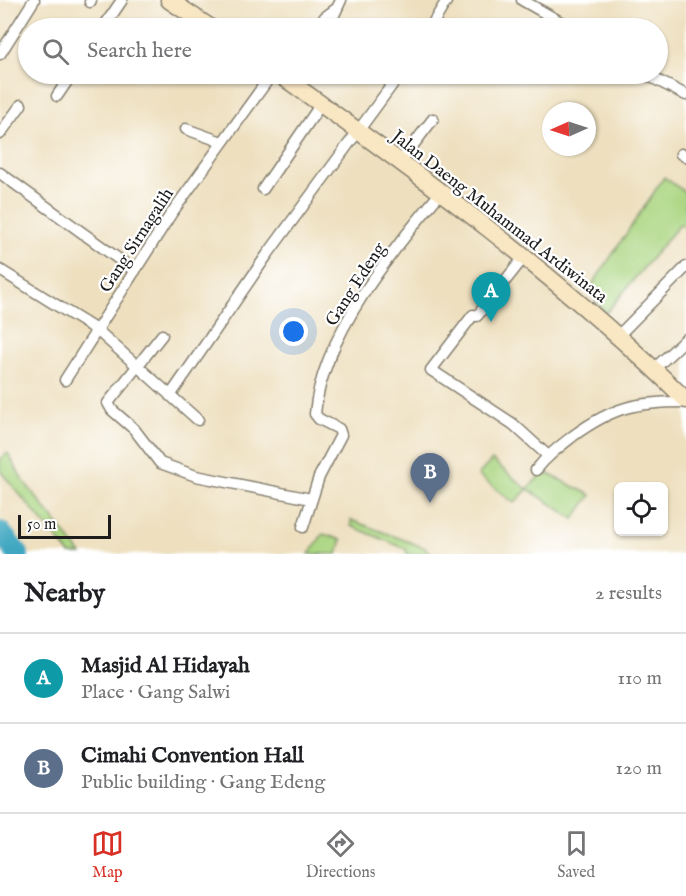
<!DOCTYPE html>
<html lang="en">
<head>
<meta charset="utf-8">
<style>
	body { margin:0; font-family:"IM FELL English",serif; background:#f2f2f2; color:#202124 }
	.controls { position:absolute; right:18px; bottom:18px; display:grid; overflow:hidden; border-radius:9px; box-shadow:0 2px 4px #0004 }
	.controls button { width:54px; height:54px; display:grid; place-items:center; padding:0; border:0; border-bottom:2px solid #e0e0e0; background:#fff; color:#202124; font:30px sans-serif }
	.compass { position:absolute; left:542px; top:102px; width:54px; height:54px; border-radius:50%; background:#fff; box-shadow:0 2px 4px #0004; rotate:267deg }
	.scale { position:absolute; left:18px; bottom:15px; width:93px; box-sizing:border-box; padding-left:6px; border:3px solid #1c1c1c; border-top:0; font-size:16px; line-height:21px; white-space:nowrap; color:#1c1c1c; -webkit-text-stroke:4px #fff; paint-order:stroke }
	.you { position:absolute; left:294px; top:332px; width:21px; height:21px; margin:-15px; border:4px solid #fff; border-radius:50%; background:#1a73e8; box-shadow:0 0 0 9px #1a73e833 }
	.badge { display:grid; place-items:center; width:39px; height:39px; border-radius:50%; background:#d93025; color:#fff; font-size:20px; font-weight:700 }
	.pin { position:absolute; translate:-50% -50px; filter:drop-shadow(0 2px 3px #0008) }
	.pin::after { content:''; position:absolute; top:32px; width:21px; height:18px; background:inherit; clip-path:polygon(0 0,100% 0,50% 100%) }
	.list { margin:0; padding:0; list-style:none }
	h2 { display:flex; justify-content:space-between; align-items:center; height:78px; margin:0; padding:0 24px; font-size:26px }
	h2 small { font-size:20px; font-weight:400; color:#757577 }
	.list li { display:grid; grid-template-columns:39px 1fr auto; gap:18px; align-items:center; box-sizing:border-box; height:90px; padding:0 24px; border-top:2px solid #e0e0e0 }
	.list b { display:block; font-size:22px; white-space:nowrap }
	.list p { margin:0; font-size:20px; white-space:nowrap; color:#757577 }
	.list em { font-size:20px; font-style:normal; color:#757577 }
	.icon { flex:none; width:33px; height:33px; fill:none; stroke:currentColor; stroke-width:2; stroke-linecap:round; stroke-linejoin:round }
	.map { position:relative; flex:none; width:686px; height:554px; overflow:hidden }
	.search { position:absolute; background:#fff; box-shadow:0 2px 4px #0004; left:18px; right:18px; top:18px; height:66px; display:flex; align-items:center; gap:15px; box-sizing:border-box; padding:0 21px; border-radius:33px; color:#757577; font-size:22px }
	.sheet { height:258px; background:#fff }
	nav { display:flex; justify-content:space-around; align-items:center; box-sizing:border-box; height:84px; border-top:2px solid #e0e0e0; background:#fff; font-size:16px; color:#757577 }
	nav a { display:grid; justify-items:center; gap:3px }
	nav .on { color:#d93025 }
	.map>svg:first-child { display:block }
	.green { fill:#abd682; stroke:#64794f; stroke-width:1.5 }
	.lines { fill:none; stroke-linecap:round; stroke-linejoin:round }
	.river { stroke:#41a7c1; stroke-width:22 }
	.street-casing { stroke:#857e6e; stroke-width:13 }
	.secondary-casing { stroke:#857e6e; stroke-width:19 }
	.street { stroke:#fff; stroke-width:10 }
	.secondary { stroke:#f9e7c3; stroke-width:16 }
	.labels { text-anchor:middle; stroke-width:4.5; stroke-linejoin:round; paint-order:stroke }
	.street-label { font-size:18px; fill:#1c1c1c; stroke:#fff }
</style>
</head>
<body>
<div class="map">
<svg width="686" height="554" viewBox="0 0 686 554">
	<rect width="100%" height="100%" fill="#fff"/>
	<filter id="ink" filterUnits="userSpaceOnUse"><feTurbulence type="fractalNoise" baseFrequency=".0167" numOctaves="2"/><feDisplacementMap in="SourceGraphic" scale="12" xChannelSelector="R" yChannelSelector="G"/><feConvolveMatrix kernelMatrix="1 2 1 2 8 2 1 2 1" color-interpolation-filters="sRGB"/></filter>
	<filter id="wash" filterUnits="userSpaceOnUse"><feTurbulence type="fractalNoise" baseFrequency=".008" numOctaves="4" result="noise"/><feDisplacementMap in="SourceGraphic" scale="24" xChannelSelector="R" yChannelSelector="G"/><feGaussianBlur stdDeviation="1.35" result="paint"/><feColorMatrix in="noise" values="0 0 0 0 0 0 0 0 0 0 0 0 0 0 0 0 0 1.4 0 .05"/><feComposite in="paint" operator="in"/></filter>
	<g filter="url(#wash)">
		<rect width="100%" height="100%" fill="#eee0bf"/>
		<path class="green" d="M664,177l22,16v35l-6,-4 -74,89 -18,-22z
			M8,453l14,26 59,75h-11l-70,-83v-12z
			M492,460l35,29 17,-17 47,23 -17,24 -46,-30 -14,14 -36,-28z
			M351,520l75,28 4,6h-23l-1,-5 -55,-23z
			M323,534l19,6 -5,14h-28z"/>
		<g class="lines">
			<path class="river" d="M0,532l18,22"/>
		</g>
	</g>
	<g filter="url(#ink)">
		<g class="lines">
			<g class="street-casing">
				<path id="street" d="M522,0l49,28
					M90,2l1,-2
					M103,28l19,-28
					M318,28l7,-11 11,-8
					M328,28l13,-28
					M430,28l17,-28
					M0,54l34,-54
					M645,74l41,21
					M57,96l15,-22
					M186,129l36,13
					M0,134l21,-29
					M681,154l5,3
					M401,161l32,-42
					M0,173l135,98
					M263,189l58,-85
					M525,256l-48,60 -4,-1 -42,55 82,54 34,31
					M0,270l98,61 100,89
					M162,335l-54,68 4,7 22,19 26,34 36,13 115,23
					M619,335l67,-68
					M654,369l32,-30
					M65,380l106,-166 101,-140
					M170,396l97,-141 133,-181
					M536,470c11,-14 23,-23 37,-34 41,-30 64,-34 113,-34
					M303,527l16,-50 22,-42 -2,-6 -20,-10 -4,-5c6,-77 79,-166 127,-223"/>
			</g>
			<g class="secondary-casing">
				<path id="secondary" d="M169,0l42,28
					M279,74c144,103 280,202 407,326"/>
			</g>
			<use href="#street" class="street"/>
			<use href="#secondary" class="secondary"/>
		</g>
	</g>
	<g class="labels">
		<g class="street-label">
			<text transform="translate(500 216) rotate(38)" y="6">Jalan Daeng Muhammad Ardiwinata</text>
			<text transform="translate(136 240) rotate(-57)" y="6">Gang Sirnagalih</text>
			<text transform="translate(355 284) rotate(-57)" y="6">Gang Edeng</text>
		</g>
	</g>
</svg>
<div class="controls">
<button><svg class="icon" aria-label="locate" viewBox="0 0 24 24"><circle cx="12" cy="12" r="6"/><path d="M12 2v4M12 18v4M2 12h4M18 12h4"/></svg></button>
</div>
<svg class="compass" viewBox="-18 -18 36 36"><path d="M0-13l5 13h-10z" fill="#e53935"/><path d="M0 13l5-13h-10z" fill="#757577"/></svg>
<div class="scale">50 m</div>
<div class="you"></div>
<div class="pin badge" style="left:491px;top:322px;background:#0f9aa8">A</div>
<div class="pin badge" style="left:430px;top:503px;background:#5c6f8a">B</div>
<div class="search"><svg class="icon" aria-label="search" viewBox="0 0 24 24"><circle cx="10" cy="10" r="6"/><path d="M15 15l6 6"/></svg>Search here</div>
</div>
<section class="sheet">
<h2>Nearby<small>2 results</small></h2>
<ul class="list">
<li><span class="badge" style="background:#0f9aa8">A</span><div><b>Masjid Al Hidayah</b><p>Place · Gang Salwi</p></div><em>110 m</em></li>
<li><span class="badge" style="background:#5c6f8a">B</span><div><b>Cimahi Convention Hall</b><p>Public building · Gang Edeng</p></div><em>120 m</em></li>
</ul>
</section>
<nav>
<a class="on"><svg class="icon" aria-label="map" viewBox="0 0 24 24"><path d="M3 6l6-2 6 2 6-2v14l-6 2-6-2-6 2zM9 4v14M15 6v14"/></svg>Map</a>
<a><svg class="icon" aria-label="directions" viewBox="0 0 24 24"><path d="M12 3l9 9-9 9-9-9zM9 14v-3h6M13 9l2 2-2 2"/></svg>Directions</a>
<a><svg class="icon" aria-label="saved" viewBox="0 0 24 24"><path d="M7 4h10v16l-5-4-5 4z"/></svg>Saved</a>
</nav>
</body>
</html>
